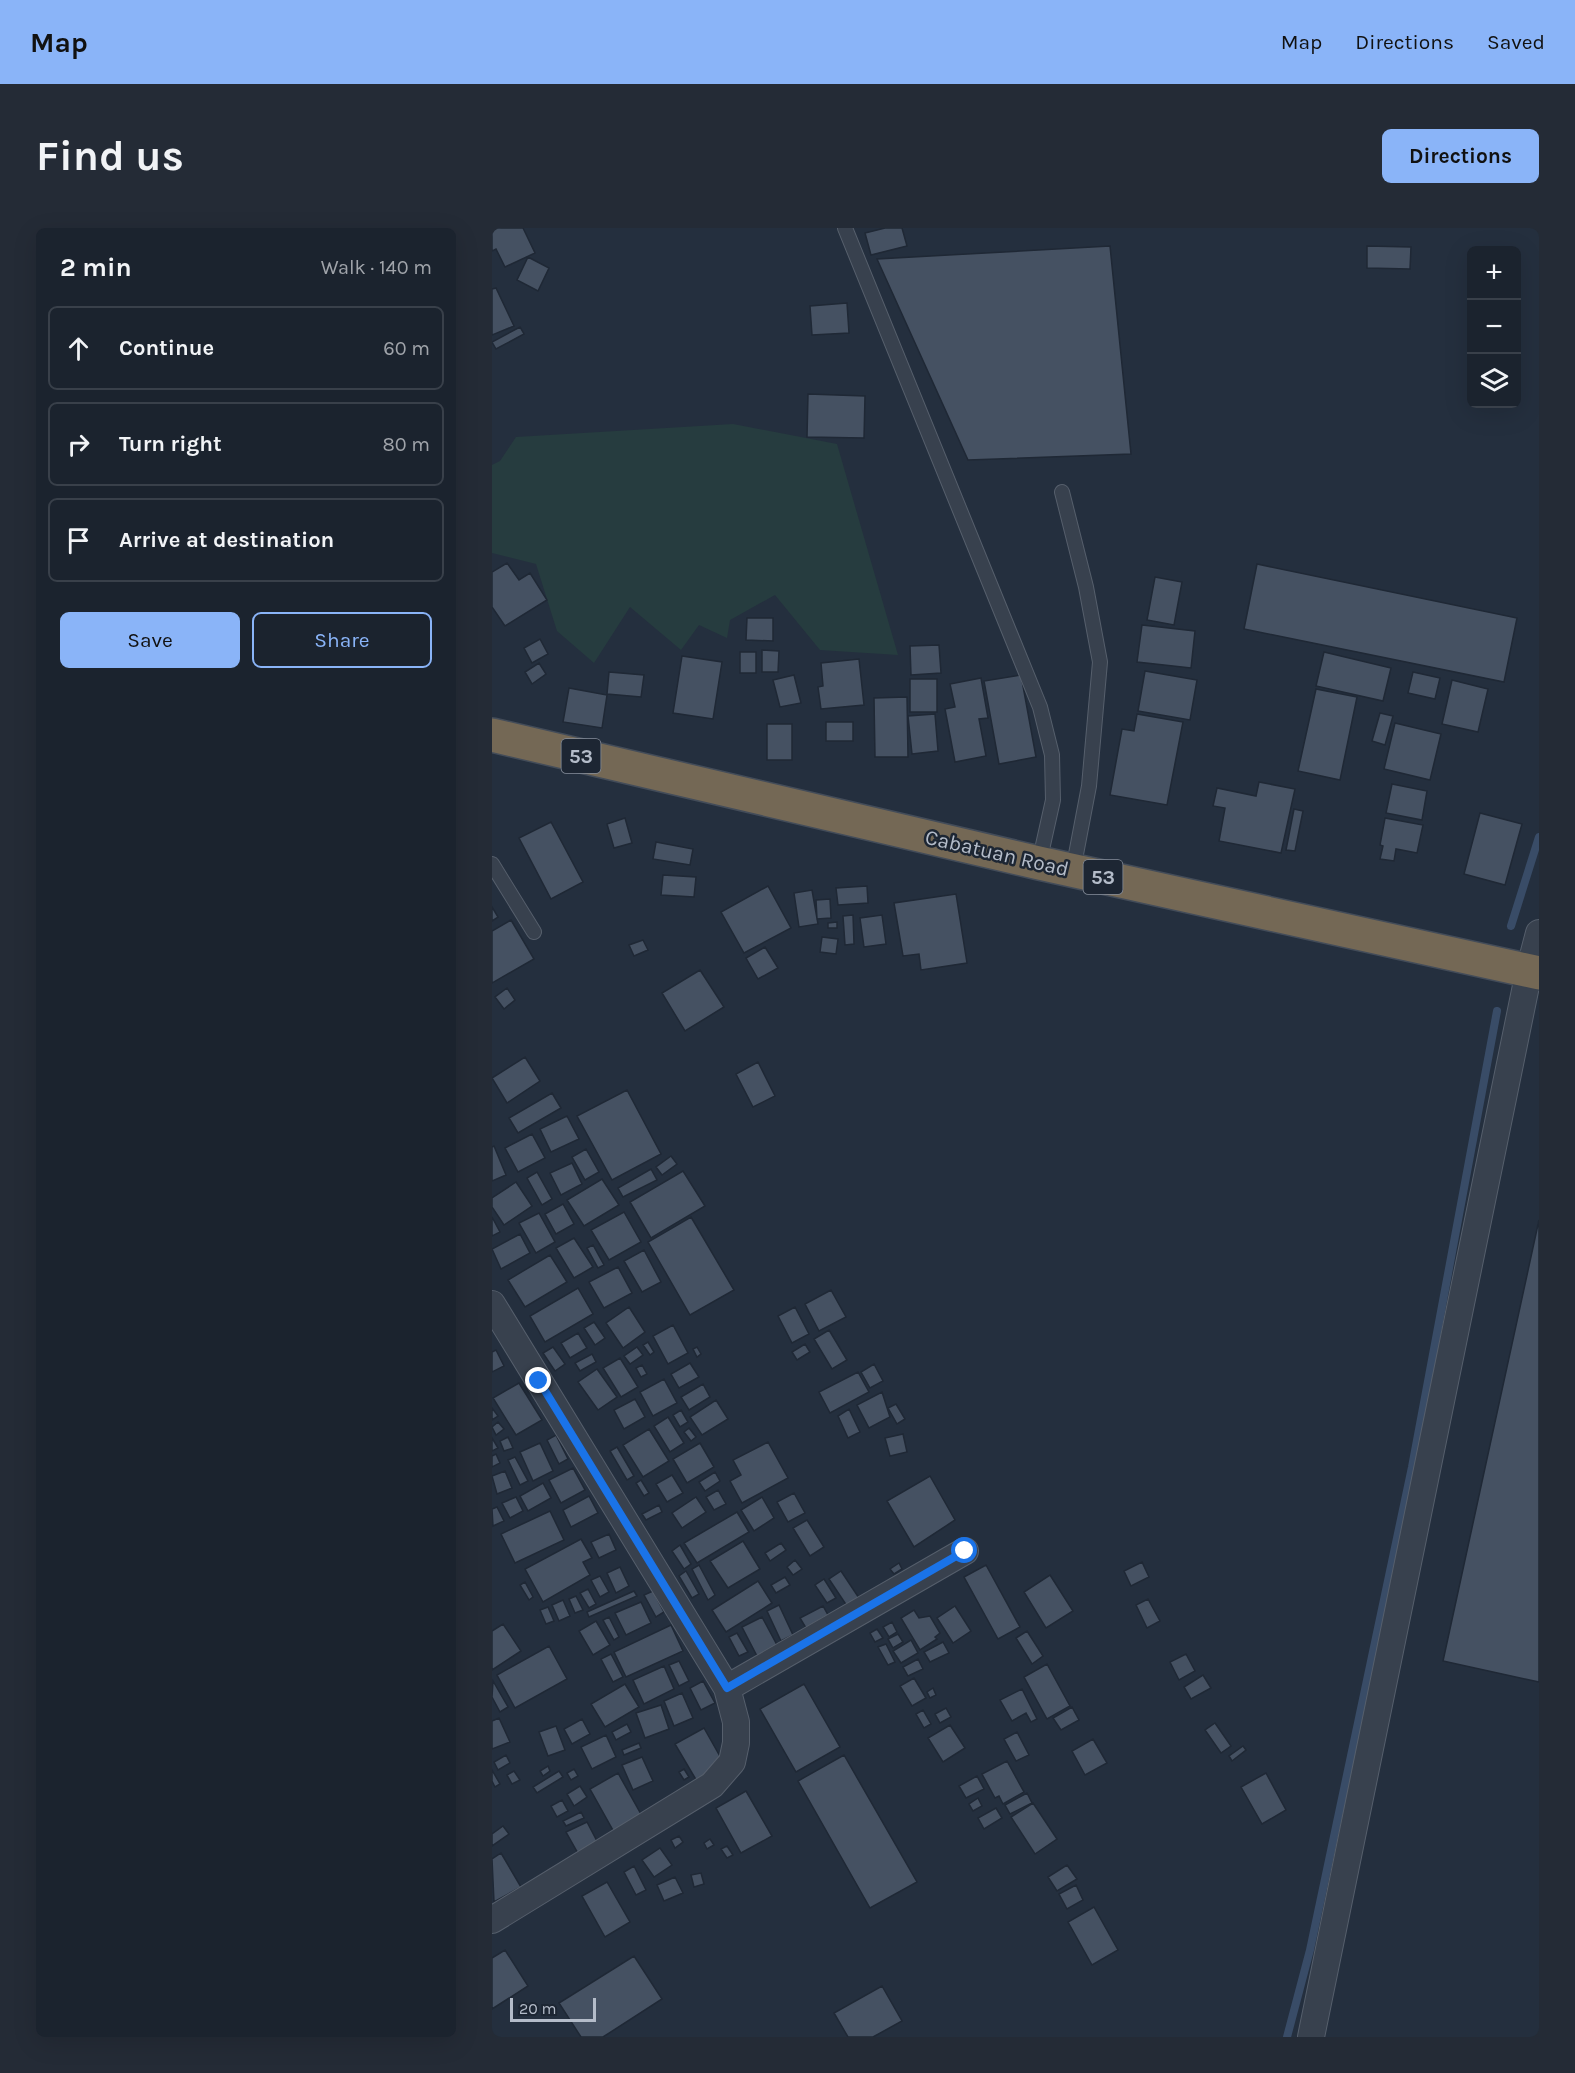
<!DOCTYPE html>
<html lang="en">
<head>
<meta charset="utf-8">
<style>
	body { margin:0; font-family:Karla,sans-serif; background:#242b36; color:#f1f3f6 }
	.controls { position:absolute; right:18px; top:18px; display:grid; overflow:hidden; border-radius:9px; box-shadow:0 6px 24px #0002 }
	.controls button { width:54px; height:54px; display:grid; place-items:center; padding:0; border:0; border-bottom:2px solid #39404a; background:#1b232e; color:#f1f3f6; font:30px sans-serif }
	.scale { position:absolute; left:18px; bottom:15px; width:86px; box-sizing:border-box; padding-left:6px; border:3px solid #b4bcc9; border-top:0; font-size:16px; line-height:21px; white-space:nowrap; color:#b4bcc9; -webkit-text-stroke:4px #1d2633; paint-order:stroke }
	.stop { position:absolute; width:18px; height:18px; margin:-14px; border:4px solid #1a73e8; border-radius:50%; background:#fff }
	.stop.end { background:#1a73e8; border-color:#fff; box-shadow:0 2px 6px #0008 }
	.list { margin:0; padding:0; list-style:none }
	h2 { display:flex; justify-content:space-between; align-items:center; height:78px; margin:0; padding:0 24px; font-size:26px }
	h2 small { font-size:20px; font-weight:400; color:#a0a4aa }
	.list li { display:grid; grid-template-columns:39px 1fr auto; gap:18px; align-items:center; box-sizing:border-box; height:84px; margin:0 12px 12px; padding:0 12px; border:2px solid #39404a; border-radius:9px }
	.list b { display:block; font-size:22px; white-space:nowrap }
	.list em { font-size:20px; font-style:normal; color:#a0a4aa }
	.actions { display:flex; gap:12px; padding:18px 24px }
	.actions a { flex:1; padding:14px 0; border:2px solid #8ab4f8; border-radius:9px; text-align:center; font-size:21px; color:#8ab4f8 }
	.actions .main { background:#8ab4f8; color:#111 }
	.icon { flex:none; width:33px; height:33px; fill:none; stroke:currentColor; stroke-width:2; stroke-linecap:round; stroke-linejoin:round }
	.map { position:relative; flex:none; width:1047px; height:1809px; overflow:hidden; border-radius:9px }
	header { display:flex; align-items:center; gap:36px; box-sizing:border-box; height:84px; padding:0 30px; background:#8ab4f8; color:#111 }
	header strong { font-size:28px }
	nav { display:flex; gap:33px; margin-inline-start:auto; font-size:21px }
	.intro { display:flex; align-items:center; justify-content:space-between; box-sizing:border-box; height:144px; padding:0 36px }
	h1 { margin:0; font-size:42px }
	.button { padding:15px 27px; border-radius:9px; background:#8ab4f8; color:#111; font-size:21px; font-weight:700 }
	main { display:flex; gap:36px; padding:0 36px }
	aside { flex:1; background:#1b232e; border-radius:9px; box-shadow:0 6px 24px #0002 }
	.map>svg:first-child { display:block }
	.green { fill:#263c3f }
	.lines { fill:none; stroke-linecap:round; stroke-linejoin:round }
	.stream { stroke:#394c67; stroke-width:8 }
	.building { fill:#455162; stroke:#1f2835; stroke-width:1.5 }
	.lane-casing { stroke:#565f6c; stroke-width:16 }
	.street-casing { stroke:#565f6c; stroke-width:28 }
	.highway-casing { stroke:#434c59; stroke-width:36 }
	.lane { stroke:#38414e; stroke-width:14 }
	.street { stroke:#38414e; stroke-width:26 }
	.highway { stroke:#746855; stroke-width:33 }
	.route { stroke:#1a73e8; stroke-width:8 }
	.labels { text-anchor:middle; stroke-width:5; stroke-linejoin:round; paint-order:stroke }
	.shield { fill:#1d2633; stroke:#878f9c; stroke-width:1.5 }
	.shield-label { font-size:20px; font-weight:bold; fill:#b4bcc9 }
	.street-label { font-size:21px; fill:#b4bcc9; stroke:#1d2633 }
</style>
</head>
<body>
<header>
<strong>Map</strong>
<nav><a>Map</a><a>Directions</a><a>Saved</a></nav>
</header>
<div class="intro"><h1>Find us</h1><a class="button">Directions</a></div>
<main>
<aside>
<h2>2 min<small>Walk · 140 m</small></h2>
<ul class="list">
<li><svg class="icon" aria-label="ahead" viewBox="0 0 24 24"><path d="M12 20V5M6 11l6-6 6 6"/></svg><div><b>Continue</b></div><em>60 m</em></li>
<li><svg class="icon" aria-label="right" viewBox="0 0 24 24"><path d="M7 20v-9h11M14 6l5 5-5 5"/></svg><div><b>Turn right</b></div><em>80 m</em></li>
<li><svg class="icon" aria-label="arrive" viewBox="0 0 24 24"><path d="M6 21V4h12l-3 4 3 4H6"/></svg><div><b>Arrive at destination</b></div></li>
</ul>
<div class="actions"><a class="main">Save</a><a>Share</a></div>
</aside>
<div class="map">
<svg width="1047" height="1809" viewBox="0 0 1047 1809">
	<rect width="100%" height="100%" fill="#242f3e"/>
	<path class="green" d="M241,196l104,20 61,211 -78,-5 -45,-55 -45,25 -3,18 -28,-13 -18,25 -51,-43 -36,56 -37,-32 -21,-67 -44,-11v-88l8,-4 16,-24z"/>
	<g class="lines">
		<path class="stream" d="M1019,698l28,-89
			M795,1809l23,-87 102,-483 85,-456"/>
	</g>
	<path class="building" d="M0,0h31l12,25 -30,14 -9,-18 -4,2z
		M393,0h17l5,18 -36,9 -6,-22z
		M618,18l21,208 -163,6 -91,-201z
		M875,18l44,1 -1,22 -43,-1z
		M36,29l21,11 -11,23 -21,-11z
		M4,60l18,38 -22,9v-46z
		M355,75l2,30 -37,2 -2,-29z
		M28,99l4,7 -28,15 -4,-7z
		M316,166l57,2 -1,42 -57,-1z
		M15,335l12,17 11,-7 17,27 -42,26 -13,-19v-35z
		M765,336l260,54 -13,64 -260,-53z
		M663,349l27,5 -8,43 -27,-5z
		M255,390h26v23l-27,-1z
		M650,397l53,6 -4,37 -54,-6z
		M48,411l8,15 -16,9 -8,-15z
		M447,417l2,28 -30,2 -1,-29z
		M270,422l17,1 -1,21h-16z
		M248,424h16v21h-16z
		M832,424l67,16 -8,33 -67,-15z
		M190,428l40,6 -9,57 -40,-6z
		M367,431l5,46 -43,4 -3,-22 5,-1 -2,-23z
		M47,435l7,11 -14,10 -7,-12z
		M653,443l52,9 -7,40 -52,-9z
		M117,444l35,3 -3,22 -34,-3z
		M921,444l27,6 -5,21 -27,-6z
		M302,447l7,28 -21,4 -7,-27z
		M529,447l15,82 -37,7 -15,-83z
		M489,450l7,40 -9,1 7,37 -31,6 -10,-53 10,-2 -5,-23z
		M418,451h27v33h-27z
		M960,452l36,9 -10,43 -36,-8z
		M77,460l38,7 -5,33 -39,-6z
		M824,461l41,8 -17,83 -42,-9z
		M415,469l1,60h-33l-1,-59z
		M888,485l13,3 -8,29 -13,-4z
		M443,486l3,37 -26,3 -4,-38z
		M645,486l46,8 -16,83 -57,-10 12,-66 12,2z
		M334,494h27v19h-27z
		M903,495l46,11 -11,46 -46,-11z
		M275,496h25v36h-25z
		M767,554l36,7 -14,64 -62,-12 6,-33 -12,-2 4,-18 39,8z
		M900,556l35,7 -5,29 -36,-7z
		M802,581l9,2 -8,40 -9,-1z
		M988,585l42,11 -17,61 -41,-11z
		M133,590l7,25 -18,5 -7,-24z
		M893,590l38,7 -6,28 -21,-4 -2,12 -14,-2 3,-13 -3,-1z
		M59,594l32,60 -32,17 -32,-61z
		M164,614l37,7 -3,16 -37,-6z
		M171,647l33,2 -2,20 -33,-2z
		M276,658l23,42 -47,25 -23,-41z
		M375,658l1,17 -30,2 -2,-17z
		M320,662l6,34 -19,3 -5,-34z
		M464,666l11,69 -46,7 -2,-16 -16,2 -9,-53z
		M338,671l1,19 -14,1 -1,-19z
		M0,679l6,10 -6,4z
		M361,687l1,29 -9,1 -2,-29z
		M390,687l4,29 -22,3 -4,-29z
		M19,692l23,39 -42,24v-52z
		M345,694v6h-9v-5z
		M330,709l16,2 -2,15 -16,-2z
		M151,712l5,10 -14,6 -5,-11z
		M273,719l13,21 -20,11 -12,-21z
		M208,742l24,37 -39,24 -23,-38z
		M15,760l8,12 -11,9 -9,-12z
		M33,829l15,24 -33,22 -15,-25z
		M266,834l17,34 -22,11 -17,-33z
		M135,862l34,64 -49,26 -35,-64z
		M60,865l9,15 -43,25 -9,-15z
		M75,888l12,23 -28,13 -11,-23z
		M40,906l13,24 -27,14 -13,-24z
		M2,918l12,29 -14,6v-34z
		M94,921l13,23 -14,8 -13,-23z
		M179,928l6,8 -15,11 -6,-8z
		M80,935l10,21 -21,11 -11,-22z
		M159,941l6,11 -34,17 -5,-9z
		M191,943l22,35 -54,32 -21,-36z
		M45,944l15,27 -10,6 -15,-27z
		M110,951l17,26 -35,21 -17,-26z
		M24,954l16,24 -28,19 -12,-18v-9z
		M71,976l11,20 -18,10 -11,-20z
		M132,984l17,30 -32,18 -18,-30z
		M47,985l16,29 -19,11 -17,-30z
		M0,989l8,15 -8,4z
		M199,989l43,73 -44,25 -42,-73z
		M1047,992v462l-96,-21z
		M28,1006l10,19 -29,16 -9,-20z
		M82,1010l19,29 -19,11 -18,-30z
		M101,1017l11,20 -6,3 -11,-20z
		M152,1022l17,32 -19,10 -18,-31z
		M58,1027l17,27 -42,25 -17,-27z
		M126,1039l14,26 -28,15 -15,-26z
		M86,1060l15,26 -48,28 -15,-26z
		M339,1062l15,27 -27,14 -14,-27z
		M137,1079l16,25 -22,16 -17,-25z
		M303,1079l14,27 -17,9 -14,-27z
		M102,1094l11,16 -10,7 -11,-17z
		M181,1097l15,28 -20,11 -15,-28z
		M337,1102l18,30 -15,9 -18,-30z
		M86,1105l9,15 -17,10 -9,-15z
		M156,1114l6,10 -4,3 -7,-10z
		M313,1116l5,8 -13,8 -5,-8z
		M61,1119l12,17 -10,7 -12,-18z
		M145,1119l6,8 -13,9 -6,-8z
		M205,1119l4,7 -4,3 -4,-8z
		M4,1122l8,16 -12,6v-20z
		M100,1126l4,8 -16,9 -5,-8z
		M128,1130l18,29 -17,10 -18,-29z
		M198,1135l9,14 -20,11 -8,-14z
		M382,1136l9,17 -13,7 -9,-16z
		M150,1137l5,9 -6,3 -5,-9z
		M105,1141l20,28 -19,13 -20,-28z
		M366,1144l11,20 -39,21 -11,-21z
		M172,1151l13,24 -24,13 -13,-24z
		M27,1155l23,37 -26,15 -23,-37z
		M211,1156l7,13 -21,13 -8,-13z
		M390,1164l8,25 -21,11 -12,-23z
		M143,1171l10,18 -21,12 -10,-19z
		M224,1172l12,19 -26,16 -12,-18z
		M404,1176l9,15 -8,5 -9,-16z
		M0,1180l6,8 -6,4z
		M357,1181l11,23 -12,6 -10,-22z
		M189,1182l7,12 -8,5 -7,-12z
		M176,1189l16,26 -14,9 -16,-26z
		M6,1194l6,7 -8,6 -4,-8z
		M197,1200l7,9 -5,4 -7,-9z
		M157,1201l20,32 -26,16 -20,-32z
		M411,1206l4,18 -17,4 -5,-18z
		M64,1207l12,24 -9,5 -12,-24z
		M16,1209l5,11 -9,3 -4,-10z
		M0,1210l6,10 -6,3z
		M276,1214l20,36 -46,25 -12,-22 11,-6 -8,-15z
		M48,1215l13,28 -20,10 -13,-29z
		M208,1215l14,24 -27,16 -14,-24z
		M125,1219l17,29 -7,4 -17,-29z
		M4,1226l4,9 -8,4v-11z
		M23,1229l13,24 -8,4 -12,-25z
		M81,1240l12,22 -24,13 -12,-23z
		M13,1243l7,17 -15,6 -5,-18z
		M223,1244l5,9 -15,10 -6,-9z
		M180,1247l11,18 -16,9 -11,-18z
		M438,1248l25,44 -41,27 -27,-46z
		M149,1252l8,13 -5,3 -8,-13z
		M51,1255l8,15 -23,13 -8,-15z
		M226,1262l8,14 -12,6 -8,-13z
		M302,1265l11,20 -17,9 -11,-20z
		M97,1268l9,17 -27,14 -8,-17z
		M24,1269l7,14 -13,7 -8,-15z
		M204,1269l10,15 -24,16 -10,-15z
		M270,1269l12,21 -20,13 -13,-21z
		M167,1277l3,7 -16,8 -4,-6z
		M5,1279l7,14 -11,5 -1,-17z
		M58,1283l14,29 -49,23 -14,-29z
		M245,1284l12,20 -52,31 -13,-20z
		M315,1292l17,27 -14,9 -17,-28z
		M117,1306l7,16 -17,8 -8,-16z
		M89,1311l11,19 -9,4 7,13 -47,27 -18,-33z
		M251,1313l17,28 -32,19 -18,-27z
		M289,1315l5,7 -16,11 -5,-8z
		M188,1317l11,19 -7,5 -12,-18z
		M303,1332l7,9 -9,6 -6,-8z
		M650,1334l7,15 -18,9 -7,-15z
		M407,1335l3,6 -8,5 -4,-5z
		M207,1337l16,30 -7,5 -16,-31z
		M494,1337l34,62 -22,12 -34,-62z
		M128,1339l9,19 -13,7 -9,-20z
		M194,1343l13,23 -7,4 -13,-22z
		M349,1343l18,27 -12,8 -18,-27z
		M558,1347l23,36 -27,17 -22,-36z
		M108,1348l9,16 -9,5 -9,-17z
		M293,1349l5,8 -14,8 -5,-8z
		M332,1351l12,19 -9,5 -12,-18z
		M266,1353l14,22 -46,29 -14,-22z
		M33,1354l8,15 -4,3 -9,-15z
		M96,1361l8,15 -7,4 -9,-15z
		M142,1363l3,5 -48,21 -2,-5z
		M161,1363l11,21 -8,5 -12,-22z
		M84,1368l7,14 -8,3 -6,-14z
		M656,1371l12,22 -13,7 -11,-23z
		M71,1372l7,16 -11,5 -7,-16z
		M149,1374l10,21 -25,12 -11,-22z
		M287,1377l14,30 -12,6 -14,-30z
		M331,1378l5,9 -22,13 -6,-10z
		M463,1378l16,25 -18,12 -16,-25z
		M56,1379l6,14 -8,3 -6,-14z
		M422,1382l5,8 11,-2 10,17 -5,4 2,2 -17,11 -19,-32z
		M117,1389l10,20 -5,3 -11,-20z
		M270,1389l15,28 -20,11 -15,-29z
		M104,1393l14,24 -17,10 -14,-24z
		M400,1394l5,10 -8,5 -6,-10z
		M11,1396l18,27 -29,19v-39z
		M179,1397l12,26 -57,26 -12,-25z
		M385,1401l6,9 -8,4 -5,-9z
		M535,1403l16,25 -11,8 -16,-26z
		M245,1405l11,19 -9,4 -10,-19z
		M406,1406l5,8 -10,6 -5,-9z
		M419,1412l7,13 -17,10 -8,-12z
		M451,1414l6,11 -19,9 -6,-10z
		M394,1416l9,18 -7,3 -10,-18z
		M57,1418l18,33 -52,29 -18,-33z
		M119,1426l12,23 -10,5 -12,-23z
		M694,1426l9,17 -16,9 -9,-18z
		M426,1431l5,10 -15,7 -5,-9z
		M187,1433l10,20 -10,5 -10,-21z
		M555,1436l23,42 -23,13 -23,-42z
		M172,1438l10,23 -30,15 -11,-24z
		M711,1447l8,13 -20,11 -7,-12z
		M422,1450l12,20 -14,8 -12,-20z
		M1,1453l15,26 -8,5 -8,-15z
		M211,1453l12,22 -14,7 -11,-22z
		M133,1456l14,23 -34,20 -14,-23z
		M312,1456l36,63 -44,25 -36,-63z
		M441,1460l3,7 -6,3 -3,-6z
		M530,1461l15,30 -6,3 -5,-9 -14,8 -12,-21z
		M190,1465l11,25 -19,8 -10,-25z
		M169,1477l8,24 -24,9 -9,-25z
		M580,1479l7,13 -18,10 -8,-12z
		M454,1480l5,9 -11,6 -5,-9z
		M431,1482l8,14 -7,4 -8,-14z
		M7,1490l11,24 -18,7v-28z
		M90,1491l8,15 -18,10 -8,-15z
		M723,1495l16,23 -10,7 -16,-23z
		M135,1496l4,8 -15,8 -4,-8z
		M458,1497l15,23 -22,14 -15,-24z
		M64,1498l9,24 -17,6 -9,-24z
		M212,1500l22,39 -28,16 -23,-39z
		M525,1504l12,23 -13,6 -12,-22z
		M114,1507l10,22 -24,12 -11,-22z
		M601,1511l14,24 -22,12 -13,-24z
		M147,1515l2,5 -17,7 -2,-5z
		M751,1518l3,4 -14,11 -3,-5z
		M14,1527l4,8 -12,7 -4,-8z
		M352,1527l73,127 -47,26 -72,-127z
		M150,1529l11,24 -20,9 -11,-25z
		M515,1533l17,31 -21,12 -4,-8 -4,2 -13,-24z
		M56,1538l2,5 -7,5 -3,-5z
		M82,1541l4,7 -7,4 -4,-7z
		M192,1541l5,8 -5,3 -5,-8z
		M0,1542l8,14 -5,3 -3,-6z
		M22,1543l6,9 -8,4 -5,-9z
		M67,1543l4,6 -26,16 -4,-6z
		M126,1545l24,43 -28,16 -24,-43z
		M774,1545l20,37 -24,14 -21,-37z
		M485,1548l7,13 -18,9 -7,-12z
		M88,1558l7,11 -13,9 -7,-12z
		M254,1563l26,45 -31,17 -25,-45z
		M535,1565l5,10 -22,11 -5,-9z
		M486,1570l4,8 -9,5 -4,-7z
		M70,1572l6,11 -11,6 -6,-11z
		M541,1575l24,36 -22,15 -24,-37z
		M504,1580l6,10 -18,11 -6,-11z
		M89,1584l3,6 -18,8 -3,-5z
		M95,1594l12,23 -20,10 -13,-23z
		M11,1598l6,8 -17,12v-12z
		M187,1608l4,6 -8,6 -4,-8z
		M218,1611l4,6 -7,4 -3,-6z
		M235,1618l6,9 -6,3 -6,-9z
		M168,1620l12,17 -18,12 -12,-17z
		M9,1625l20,34 -27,15 -2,-43z
		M575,1637l10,14 -20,12 -9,-14z
		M142,1638l12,24 -10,5 -12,-23z
		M209,1645l3,11 -10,3 -3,-12z
		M183,1649l8,16 -19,8 -7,-16z
		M115,1654l23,40 -25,15 -23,-41z
		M584,1657l7,15 -16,9 -8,-15z
		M602,1679l24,43 -26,15 -24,-43z
		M13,1722l23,36 -36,23v-51z
		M142,1728l28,43 -59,38h-22l-22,-34z
		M390,1758l20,35 -29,16h-25l-14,-24z"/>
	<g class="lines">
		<g class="lane-casing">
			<path id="lane" d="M353,0l195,479 12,48 1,45 -14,63
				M570,264l24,95 14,75 -11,124 -16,84
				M0,636l42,68"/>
		</g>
		<g class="street-casing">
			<path id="street" d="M0,1076l235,384 9,34v21l-4,19 -20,23 -220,135
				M235,1460l238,-137
				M819,1809l218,-1066 10,-38"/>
		</g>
		<g class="highway-casing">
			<path id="highway" d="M0,507l547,128 500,110"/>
		</g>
		<use href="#lane" class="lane"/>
		<use href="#street" class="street"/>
		<use href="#highway" class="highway"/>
	</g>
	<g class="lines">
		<path class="route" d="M47,1153l188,307 238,-137"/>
	</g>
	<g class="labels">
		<g class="shield">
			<rect x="69.5" y="511" width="39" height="34" rx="4.5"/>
			<rect x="591.5" y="632" width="39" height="34" rx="4.5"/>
		</g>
		<g class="shield-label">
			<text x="89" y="535">53</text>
			<text x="611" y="656">53</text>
		</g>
		<g class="street-label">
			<text transform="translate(505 625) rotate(13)" y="7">Cabatuan Road</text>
		</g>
	</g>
</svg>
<div class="controls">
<button>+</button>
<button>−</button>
<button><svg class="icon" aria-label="layers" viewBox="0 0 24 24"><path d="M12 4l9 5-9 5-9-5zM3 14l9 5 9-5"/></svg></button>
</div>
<div class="scale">20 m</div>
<div class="stop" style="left:473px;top:1323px"></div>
<div class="stop end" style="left:47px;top:1153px"></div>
</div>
</main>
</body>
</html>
